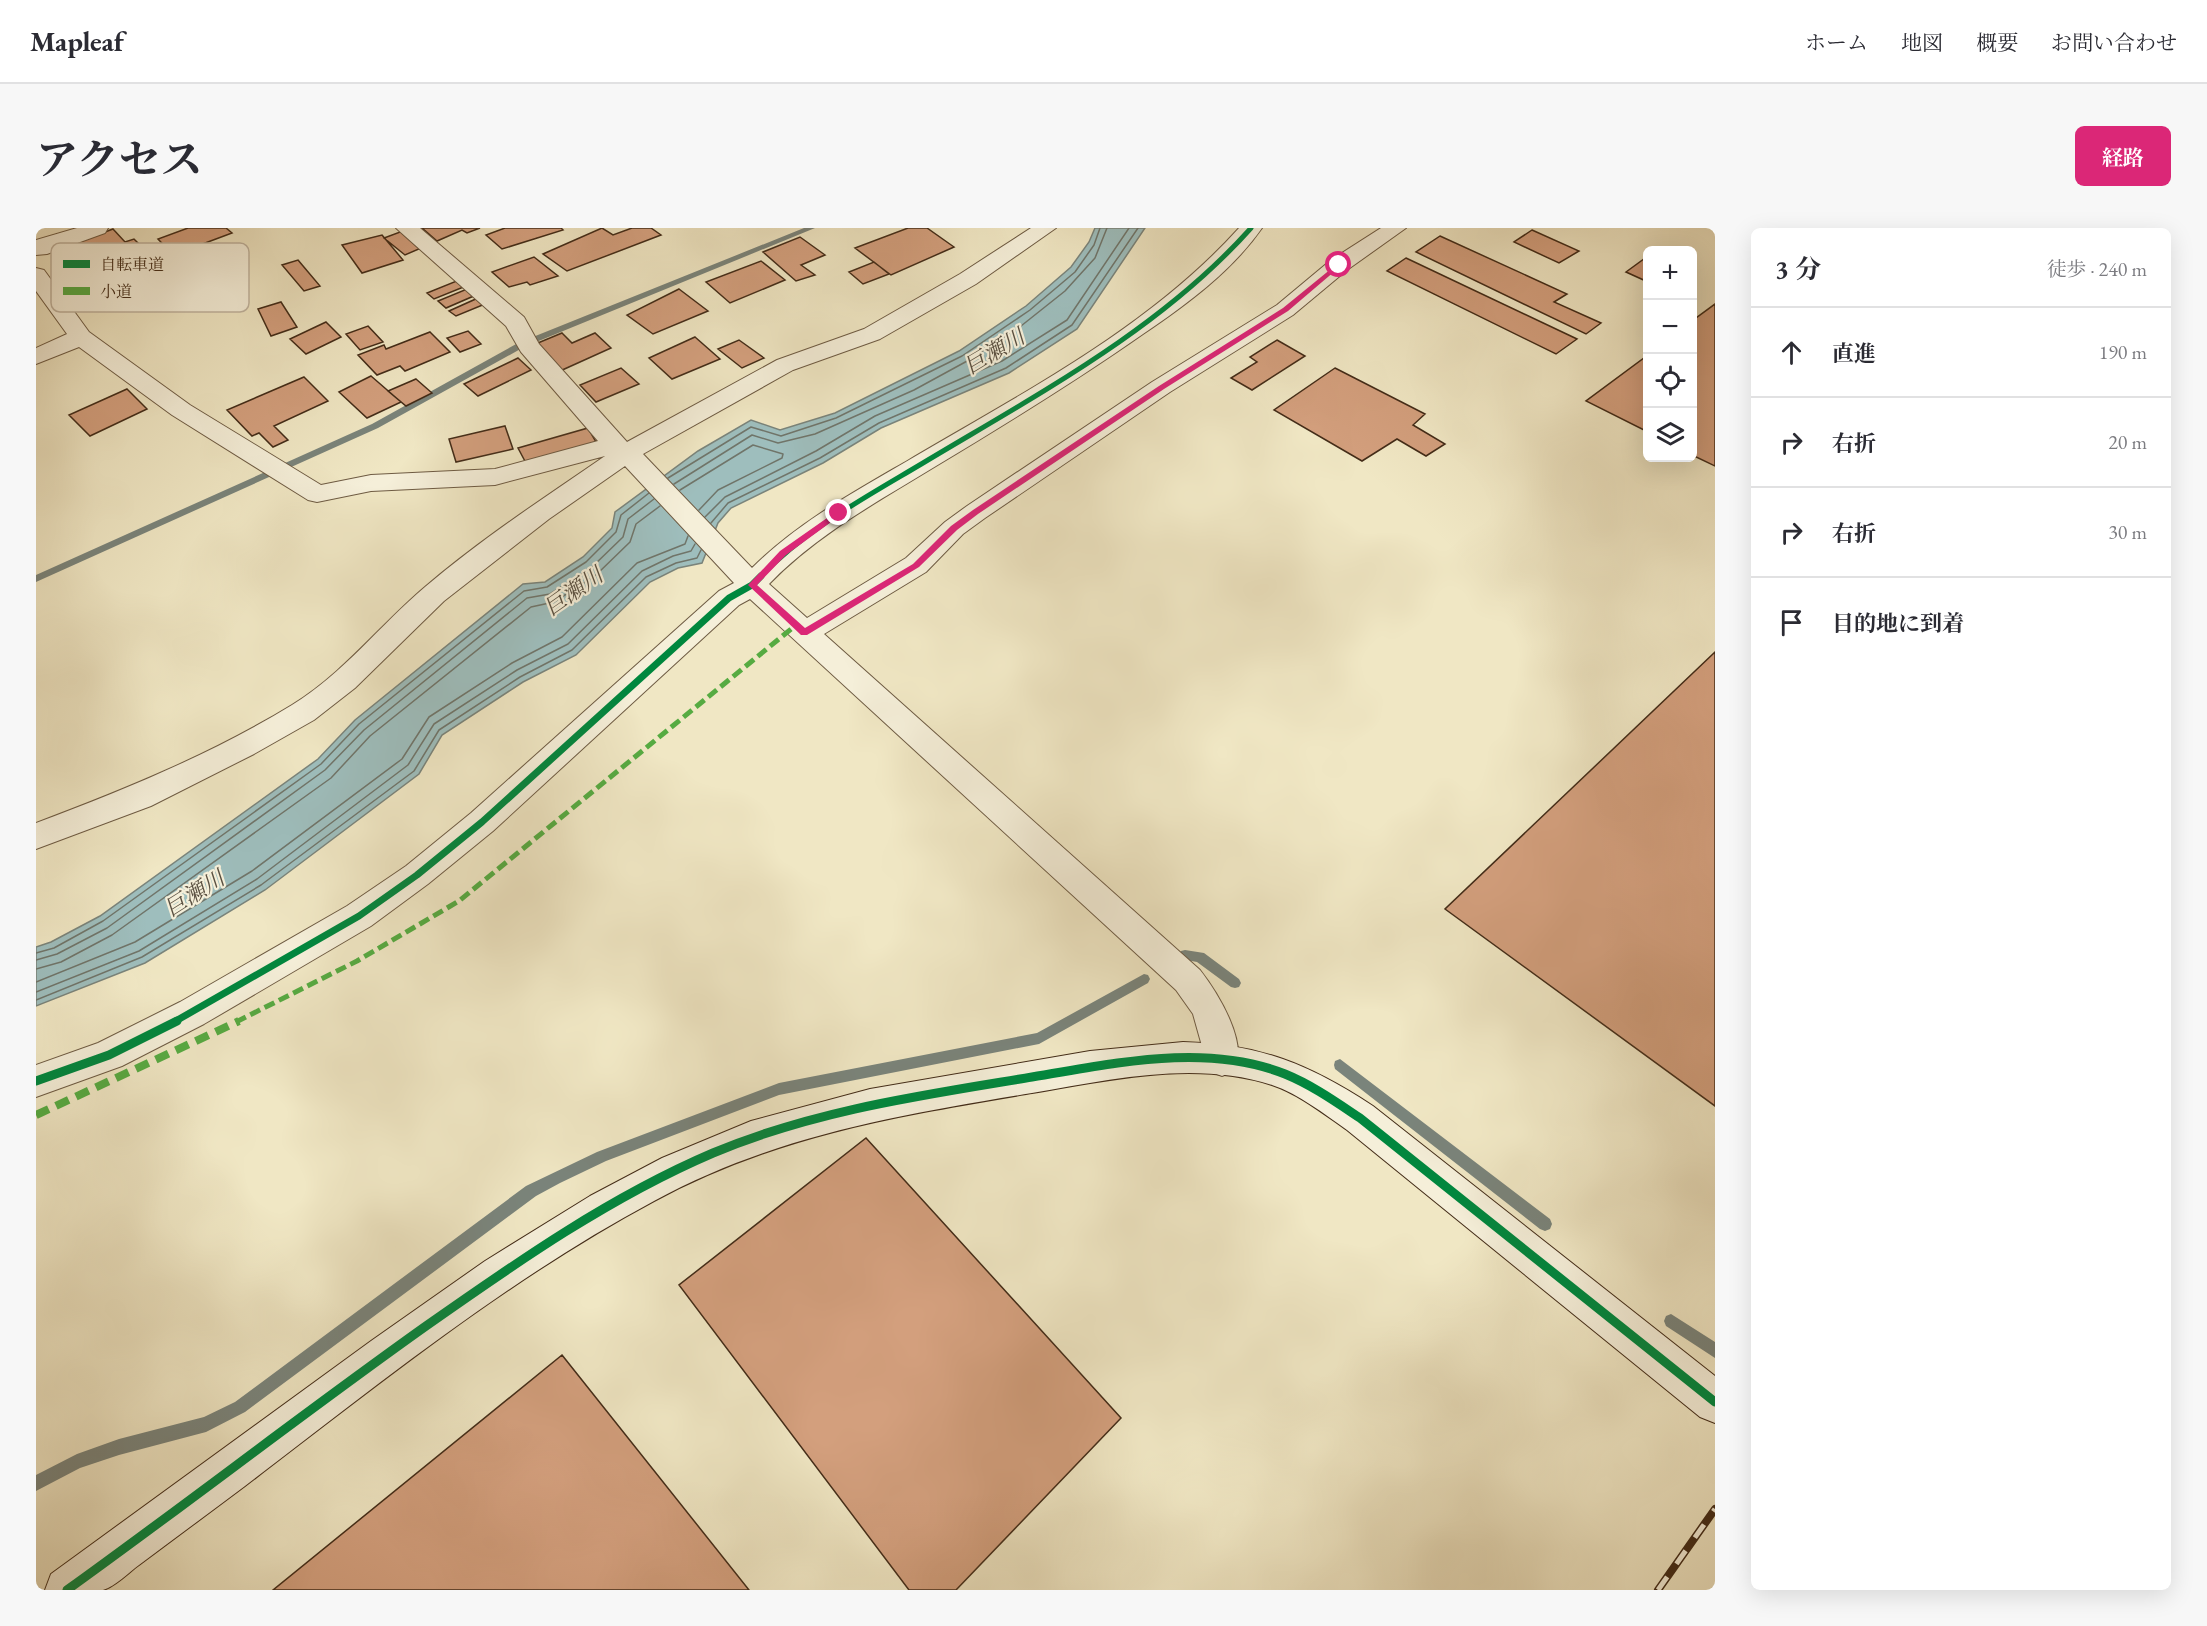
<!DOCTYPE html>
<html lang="ja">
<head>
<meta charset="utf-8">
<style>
	body { margin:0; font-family:"EB Garamond","Noto Serif JP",serif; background:#f7f7f7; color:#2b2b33 }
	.controls { position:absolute; right:18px; top:18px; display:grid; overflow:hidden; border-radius:9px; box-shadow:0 6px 24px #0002 }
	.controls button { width:54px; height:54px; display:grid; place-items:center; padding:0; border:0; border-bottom:2px solid #e1e1e2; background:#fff; color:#2b2b33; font:30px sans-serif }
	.stop { position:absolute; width:18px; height:18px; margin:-14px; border:4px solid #db2777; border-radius:50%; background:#fff }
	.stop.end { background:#db2777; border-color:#fff; box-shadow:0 2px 6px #0008 }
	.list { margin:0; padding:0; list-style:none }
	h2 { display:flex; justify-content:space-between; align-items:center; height:78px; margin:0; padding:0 24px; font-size:26px }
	h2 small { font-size:20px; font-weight:400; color:#7c7c81 }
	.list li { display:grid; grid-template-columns:39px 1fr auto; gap:18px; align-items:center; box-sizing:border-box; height:90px; padding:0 24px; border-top:2px solid #e1e1e2 }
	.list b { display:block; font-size:22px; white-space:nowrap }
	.list em { font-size:20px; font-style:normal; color:#7c7c81 }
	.icon { flex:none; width:33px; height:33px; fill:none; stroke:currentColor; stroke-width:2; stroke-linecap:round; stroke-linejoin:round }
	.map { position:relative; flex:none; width:1679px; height:1362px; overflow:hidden; border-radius:9px }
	header { display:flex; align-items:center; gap:36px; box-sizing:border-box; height:84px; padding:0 30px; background:#fff; border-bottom:2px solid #e1e1e2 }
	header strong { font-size:28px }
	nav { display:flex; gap:33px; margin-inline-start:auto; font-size:21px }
	.intro { display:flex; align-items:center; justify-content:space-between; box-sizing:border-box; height:144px; padding:0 36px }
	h1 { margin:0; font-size:42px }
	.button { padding:15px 27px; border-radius:9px; background:#db2777; color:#fff; font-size:21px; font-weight:700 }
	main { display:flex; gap:36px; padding:0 36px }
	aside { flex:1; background:#fff; border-radius:9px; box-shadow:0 6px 24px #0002 }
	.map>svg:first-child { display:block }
	.water { fill:#9ebebd; stroke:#7a847b; stroke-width:1.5 }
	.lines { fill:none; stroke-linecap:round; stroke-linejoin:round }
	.shore { stroke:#70756a; stroke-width:1.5 }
	.stream { fill:#7a847b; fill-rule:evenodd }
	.building { fill:#d39f7d; stroke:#432c18; stroke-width:1.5 }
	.street-casing { stroke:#6e5b43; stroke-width:2 }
	.secondary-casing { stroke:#432c18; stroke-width:2 }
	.street { fill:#f5efd9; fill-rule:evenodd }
	.secondary { fill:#f5efd9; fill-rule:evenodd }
	.rail-casing { stroke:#432c18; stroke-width:8 }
	.rail { stroke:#f5efd9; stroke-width:5; stroke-dasharray:16; stroke-linecap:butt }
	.quiet-far1 { stroke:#56ab42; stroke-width:5; stroke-dasharray:11 5; stroke-linecap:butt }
	.quiet { stroke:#56ab42; stroke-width:8; stroke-dasharray:14 8; stroke-linecap:butt }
	.cycleway-far2-casing { stroke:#f5efd9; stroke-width:8 }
	.cycleway-far1-casing { stroke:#f5efd9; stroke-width:10 }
	.cycleway-casing { stroke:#f5efd9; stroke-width:13 }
	.cycleway-far2 { stroke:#00873e; stroke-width:5 }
	.cycleway-far1 { stroke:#00873e; stroke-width:7 }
	.cycleway { stroke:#00873e; stroke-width:9 }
	.route { fill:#db2777 }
	.labels { text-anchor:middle; stroke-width:4.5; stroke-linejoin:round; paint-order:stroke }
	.water-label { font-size:22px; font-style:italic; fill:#5a5041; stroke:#f5efd9 }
	.key { fill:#f5efd9; stroke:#c0b49f; stroke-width:1.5 }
	.key-label { font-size:16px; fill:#432c18 }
</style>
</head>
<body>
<header>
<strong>Mapleaf</strong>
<nav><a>ホーム</a><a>地図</a><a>概要</a><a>お問い合わせ</a></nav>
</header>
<div class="intro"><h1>アクセス</h1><a class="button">経路</a></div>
<main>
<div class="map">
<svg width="1679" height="1362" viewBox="0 0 1679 1362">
	<rect width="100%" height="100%" fill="#f0e7c4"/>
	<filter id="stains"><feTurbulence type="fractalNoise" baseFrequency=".00333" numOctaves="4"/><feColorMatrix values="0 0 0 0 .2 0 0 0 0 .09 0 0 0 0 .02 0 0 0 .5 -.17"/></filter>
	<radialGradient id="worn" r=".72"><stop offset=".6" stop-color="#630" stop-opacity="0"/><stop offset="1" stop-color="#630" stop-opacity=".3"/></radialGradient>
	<path class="water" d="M1059,0h50l-68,101 -68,44 -128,55 -58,35 -92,45 -13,15 -16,40 -24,5 -28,14 -74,73 -53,27 -81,53 -23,39 -154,116 -120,73 -109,43v-59l15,-5 49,-26 218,-157 37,-39 168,-136 22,-2 38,-25 29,-29 3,-16 83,-61 53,-31 29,10 55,-17 124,-62 67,-45 45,-39 18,-25z"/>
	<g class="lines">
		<path class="shore" d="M632,250l83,-51 30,9 55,-18 126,-62 68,-46 45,-38 19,-27 6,-17
			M638,256l78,-49 26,8 37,-9 99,-44 55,-30 52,-34 44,-35 30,-33 12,-30
			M644,262l73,-45 30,9 -1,4 -64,32 -19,20
			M669,289l20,-20 91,-46 59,-35 127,-55 65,-41 62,-92
			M675,295l17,-20 92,-45 59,-35 127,-55 66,-43 66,-97
			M0,725l18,-5 49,-27 218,-157 38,-40 165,-133 23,-4 39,-25 30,-30 5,-17 28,-22
			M0,732l21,-6 50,-26 218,-158 39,-40 163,-132 23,-4 41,-26 32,-31 5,-18 26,-20
			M0,741l25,-7 51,-27 219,-157 39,-42 161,-129 23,-5 42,-27 34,-33 6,-18 24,-18
			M0,754l99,-40 117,-71 150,-112 27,-42 83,-54 50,-26 75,-74 48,-19 3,-8
			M0,764l103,-41 118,-72 151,-114 26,-41 83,-54 51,-26 74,-73 31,-15 18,-5 4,-7
			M0,772l106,-43 119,-72 153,-114 25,-41 81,-53 52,-27 74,-73 30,-14 21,-5 4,-8"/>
		<path class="stream" d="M768,0h11l-291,119 -146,81 -342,154v-7l336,-151 146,-81z
			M1149,722l19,3 35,26 2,4 -2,4 -4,1 -4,-1 -34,-25 -16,-3 -2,-4 2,-4z
			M1108,746l4,1 2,4 -2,4 -109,61 -260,51 -173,66 -46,22 -24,13 -291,216 -39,20 -87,23 -39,13 -44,23v-16l41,-21 42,-15 85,-22 31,-15 291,-216 71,-34 182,-69 258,-50z
			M1304,831l210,160 2,5 -2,5 -5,2 -5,-2 -205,-160 -1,-4 1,-4z
			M1635,1086l44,28v16l-49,-32 -2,-5 2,-5z"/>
	</g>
	<path class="building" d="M152,0h38l6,5 -59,22 -15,-16z
		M386,0h58l-13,5 -5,-3 -25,11z
		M469,0h56l2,2 -61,19 -16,-14z
		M566,0l11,7 19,-7h19l10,7 -94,36 -24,-17z
		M872,0h19l27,19 -63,28 -36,-27z
		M77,1l12,13 9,-3 7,7 -66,24 -18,-20z
		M372,1l20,16 -23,10 -21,-17z
		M1496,2l47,21 -20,12 -45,-21z
		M346,7l21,25 -41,13 -20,-28z
		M1404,8l127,58 -13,8 47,21 -15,11 -170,-82z
		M764,9l25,18 -24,10 14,10 -19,6 -33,-29z
		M1612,28v26l-22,-10z
		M498,29l24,19 -28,9 -3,-3 -18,5 -17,-15z
		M1370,30l171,81 -21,15 -169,-83z
		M262,32l22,26 -16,5 -22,-26z
		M725,33l24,19 -55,23 -24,-21z
		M838,34l15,12 -26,10 -14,-12z
		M423,52l7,6 -32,13 -7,-6z
		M431,61l9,6 -30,13 -8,-7z
		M643,61l29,22 -55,23 -26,-19z
		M442,70l7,6 -29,12 -7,-5z
		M245,74l16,25 -26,9 -13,-27z
		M1679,76v162l-23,-11v-134z
		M290,94l15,15 -35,17 -16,-15z
		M332,98l15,16 -23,8 -14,-16z
		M432,103l13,13 -21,8 -13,-14z
		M394,104l20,20 -45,19 -5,-5 -23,9 -19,-20 26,-10 2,4z
		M526,105l10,10 23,-10 16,15 -51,23 -27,-26z
		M659,109l25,22 -48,20 -23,-21z
		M703,112l25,18 -22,10 -24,-19z
		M1241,112l28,16 -53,34 -21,-12 26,-16 -7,-5z
		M1612,127v77l-62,-31z
		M482,130l13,12 -53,26 -14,-12z
		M585,140l18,16 -43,18 -16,-17z
		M1299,140l90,46 -12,11 32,19 -19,12 -29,-17 -35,22 -88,-51z
		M335,148l30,26 -34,16 -28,-26z
		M268,149l24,24 -54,25 14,14 -15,7 -14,-14 -7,3 -25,-26z
		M380,151l16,14 -26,13 -18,-15z
		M91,161l20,20 -57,27 -21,-21z
		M469,198l8,23 -57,13 -7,-23z
		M552,200l11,19 -72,18 -9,-17z
		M1679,424v454l-270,-197z
		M830,910l255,280 -165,172h-47l-230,-305z
		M526,1127l187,235h-476z"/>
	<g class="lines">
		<g class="street-casing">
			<path id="street" d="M41,0h31l-3,5 -58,21 -11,1v-15z
				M360,0h24l104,89 15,27 88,98 150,-82 87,-31 96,-55 71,-46h25l-80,56 -96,55 -87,31 -150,84 109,114c45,-45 102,-76 157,-108 115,-68 240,-132 330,-232h23c-30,43 -76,77 -119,106 -67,47 -137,90 -207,132 -59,36 -120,69 -167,118l38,34 99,-60 39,-36 22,-16 185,-124 125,-77 54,-45 50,-32h25l-59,42 -54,45 -123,77 -185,126 -22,16 -37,38 -102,62 376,336c18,23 48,72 35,101l-13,5 -13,-5 -16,-57 -17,-24 -426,-391 -11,6 -246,226 -65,53 -57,42 -167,98 -82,42 -86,31v-32l62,-22 82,-41 167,-96 59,-40 65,-53 248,-222 15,-8 -109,-117 -76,53 -105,82 -89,87 -41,32 -60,34 -103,52 -115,43v-26c88,-33 176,-69 256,-118 51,-31 88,-80 133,-118 56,-48 119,-89 180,-131l-110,29 -124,6 -54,11 -9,-2 -136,-85 -93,-68 -43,17v-16l31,-14 -31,-43v-23l8,2 45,62 101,73 131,80 50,-10 124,-6 103,-28 -77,-89 -15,-26z"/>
		</g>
		<g class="secondary-casing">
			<path id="secondary" d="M1147,814c77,2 126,22 190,64l342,270v47l-15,-6 -353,-287c-23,-16 -48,-36 -75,-45 -77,-25 -163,-5 -240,8 -136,23 -256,42 -378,108 -146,78 -278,185 -409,285 -35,26 -71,53 -106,79 -10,7 -24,22 -36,25 -16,0 -41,0 -58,0l6,-16 320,-233 114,-80 105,-65 72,-38 89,-37 119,-32 220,-38z"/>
		</g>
		<use href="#street" class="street"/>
		<use href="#secondary" class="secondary"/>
		<g class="rail-casing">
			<path id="rail" d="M1622,1362l57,-81"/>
		</g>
		<use href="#rail" class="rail"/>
		<path class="quiet-far1" d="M200,794l121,-61 102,-60 337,-276"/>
		<path class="quiet" d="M0,887l203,-94"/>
		<g class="cycleway-far2-casing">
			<path id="cycleway-far2" d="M724,349c46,-48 106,-80 163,-114 115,-69 238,-134 328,-235"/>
		</g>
		<g class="cycleway-far1-casing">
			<path id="cycleway-far1" d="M138,794l185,-106 58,-41 65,-53 247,-224 23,-13 9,-9"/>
		</g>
		<g class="cycleway-casing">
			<path id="cycleway" d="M0,853l73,-26 68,-34
				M31,1362c121,-87 238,-178 359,-264 91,-64 184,-129 287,-173 102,-43 211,-58 319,-76 81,-13 173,-35 253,-3 27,11 51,28 75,44l355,284"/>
		</g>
		<use href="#cycleway-far2" class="cycleway-far2"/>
		<use href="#cycleway-far1" class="cycleway-far1"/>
		<use href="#cycleway" class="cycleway"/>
	</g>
	<path class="route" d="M1301,36l5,1 -54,46 -124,78 -186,125 -21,16 -38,37 -112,68h-6l-53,-50 32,-34 57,-40h5v3l-56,41 -29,30 48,43 108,-64 38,-38 22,-16 186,-124 124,-78z"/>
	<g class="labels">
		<g class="water-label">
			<text transform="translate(958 123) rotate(-31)" y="8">巨瀬川</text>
			<text transform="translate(537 363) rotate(-35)" y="8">巨瀬川</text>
			<text transform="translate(158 665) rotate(-32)" y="8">巨瀬川</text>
		</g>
	</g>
	<rect x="15" y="15" width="198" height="69" rx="9" class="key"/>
	<rect x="27" y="32" width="27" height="8" fill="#00873e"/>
	<rect x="27" y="59" width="27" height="8" fill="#56ab42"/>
	<g class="key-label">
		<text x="64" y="42">自転車道</text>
		<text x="64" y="69">小道</text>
	</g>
	<rect width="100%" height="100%" filter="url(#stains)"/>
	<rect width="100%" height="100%" fill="url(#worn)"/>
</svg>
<div class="controls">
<button>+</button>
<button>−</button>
<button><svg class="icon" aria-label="locate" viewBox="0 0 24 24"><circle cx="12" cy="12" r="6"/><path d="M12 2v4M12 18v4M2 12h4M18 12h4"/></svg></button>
<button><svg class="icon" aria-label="layers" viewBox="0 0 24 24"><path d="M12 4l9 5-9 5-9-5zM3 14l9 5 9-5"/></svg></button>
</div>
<div class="stop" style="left:1303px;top:37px"></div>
<div class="stop end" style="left:803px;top:285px"></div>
</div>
<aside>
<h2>3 分<small>徒歩 · 240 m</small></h2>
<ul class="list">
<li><svg class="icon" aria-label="ahead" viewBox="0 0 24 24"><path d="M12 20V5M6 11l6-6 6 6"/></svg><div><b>直進</b></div><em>190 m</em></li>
<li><svg class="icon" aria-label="right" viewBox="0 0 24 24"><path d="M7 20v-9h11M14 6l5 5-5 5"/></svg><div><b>右折</b></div><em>20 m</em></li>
<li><svg class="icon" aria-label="right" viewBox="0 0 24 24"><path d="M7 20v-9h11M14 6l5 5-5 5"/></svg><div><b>右折</b></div><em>30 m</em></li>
<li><svg class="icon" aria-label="arrive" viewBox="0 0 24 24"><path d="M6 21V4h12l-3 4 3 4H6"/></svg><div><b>目的地に到着</b></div></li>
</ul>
</aside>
</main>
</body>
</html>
